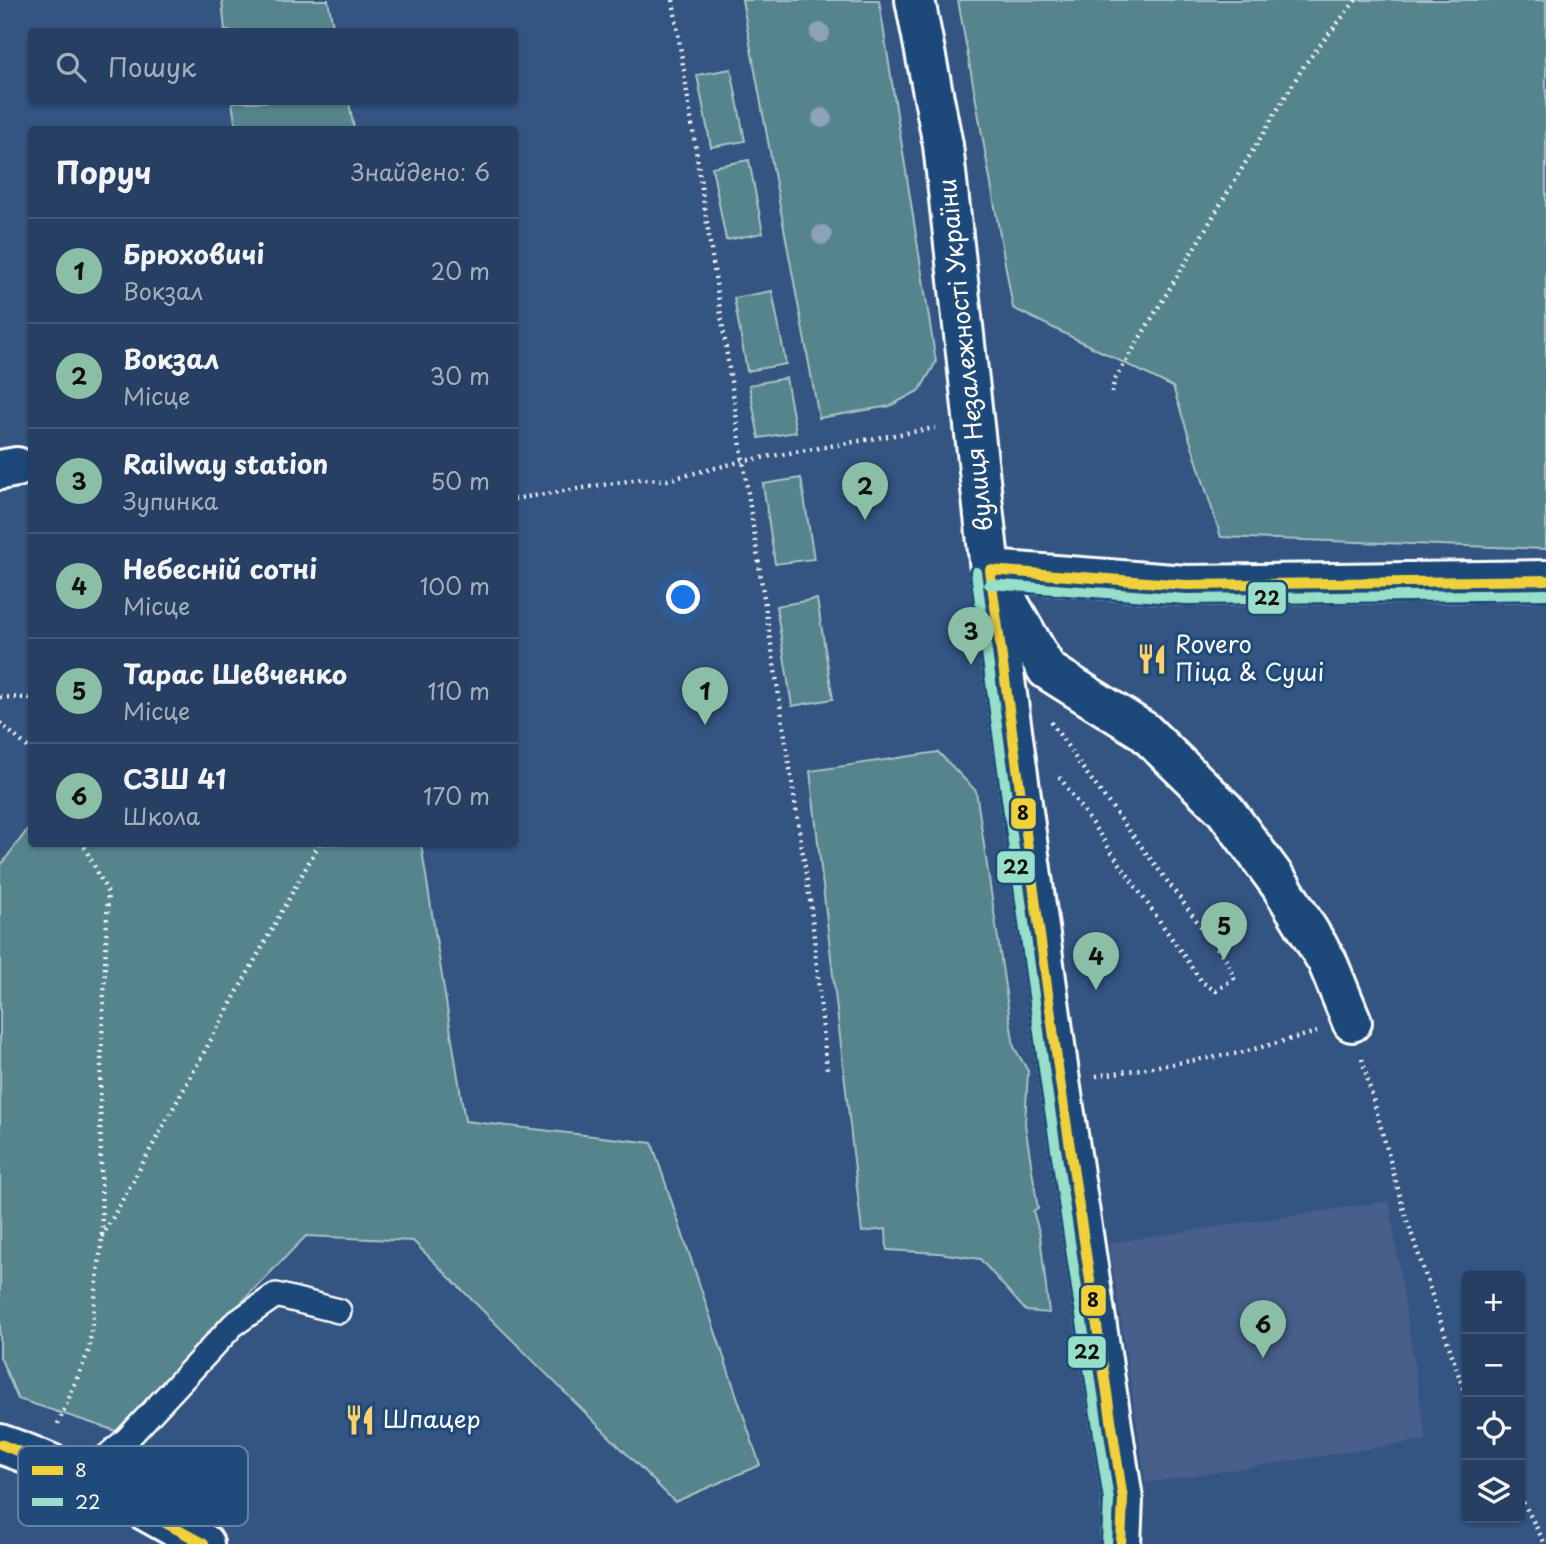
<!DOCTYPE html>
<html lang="uk">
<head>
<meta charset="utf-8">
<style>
	body { margin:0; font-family:"Playpen Sans",sans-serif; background:#334a6b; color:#f1f3f6 }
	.controls { position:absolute; right:21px; bottom:21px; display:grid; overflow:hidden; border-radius:7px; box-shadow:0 2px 5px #0004 }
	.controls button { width:63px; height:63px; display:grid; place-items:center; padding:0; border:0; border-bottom:2px solid #435877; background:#273f62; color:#f1f3f6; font:35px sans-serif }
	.you { position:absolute; left:684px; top:598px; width:24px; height:24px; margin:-18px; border:5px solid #fff; border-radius:50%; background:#1a73e8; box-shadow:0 0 0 10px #1a73e833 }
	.badge { display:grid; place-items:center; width:46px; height:46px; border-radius:50%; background:#8abfa5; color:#111; font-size:23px; font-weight:700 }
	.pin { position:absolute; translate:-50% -58px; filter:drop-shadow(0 2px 4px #0008) }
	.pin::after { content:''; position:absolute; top:37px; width:24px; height:21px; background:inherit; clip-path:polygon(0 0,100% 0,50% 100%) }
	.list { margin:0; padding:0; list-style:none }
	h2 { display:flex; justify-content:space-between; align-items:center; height:91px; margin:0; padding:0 28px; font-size:30px }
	h2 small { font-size:23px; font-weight:400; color:#a4afbe }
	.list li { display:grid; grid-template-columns:46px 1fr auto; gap:21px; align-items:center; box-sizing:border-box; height:105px; padding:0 28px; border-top:2px solid #435877 }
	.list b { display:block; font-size:26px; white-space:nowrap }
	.list p { margin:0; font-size:23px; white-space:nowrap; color:#a4afbe }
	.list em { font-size:23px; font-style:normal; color:#a4afbe }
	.icon { flex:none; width:38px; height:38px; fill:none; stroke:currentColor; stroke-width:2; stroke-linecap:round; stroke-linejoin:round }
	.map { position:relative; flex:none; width:1546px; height:1544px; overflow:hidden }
	.search { position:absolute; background:#273f62; box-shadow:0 2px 5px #0004; left:28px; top:28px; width:490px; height:77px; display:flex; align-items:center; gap:18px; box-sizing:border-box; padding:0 24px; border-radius:7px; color:#a4afbe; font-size:26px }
	.panel { position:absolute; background:#273f62; box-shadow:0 2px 5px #0004; left:28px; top:126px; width:490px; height:721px; border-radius:7px }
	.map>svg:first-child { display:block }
	.built { fill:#475f8a }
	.green { fill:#56848c; stroke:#aac2c6; stroke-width:2 }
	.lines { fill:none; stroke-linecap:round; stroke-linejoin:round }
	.service-casing { stroke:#fff; stroke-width:28 }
	.minor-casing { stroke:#fff; stroke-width:44 }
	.secondary-casing { stroke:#fff; stroke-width:44 }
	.path { stroke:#fff; stroke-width:4.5; stroke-dasharray:2 5; stroke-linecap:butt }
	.service { stroke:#1f4a7a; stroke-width:23 }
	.minor { stroke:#1f4a7a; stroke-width:38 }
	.secondary { stroke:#1f4a7a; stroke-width:38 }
	.bus-1-casing { stroke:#1f4a7a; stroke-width:16 }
	.bus-2-casing { stroke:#1f4a7a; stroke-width:16 }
	.bus-1 { stroke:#f0d13a; stroke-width:10 }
	.bus-2 { stroke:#97dfc8; stroke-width:10 }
	.tree { fill:#8da1b7 }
	.labels { text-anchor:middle; stroke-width:6; stroke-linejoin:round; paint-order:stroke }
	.street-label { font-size:24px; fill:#fff; stroke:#1f4a7a }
	.poi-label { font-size:24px; fill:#fff; stroke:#1f4a7a; text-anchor:start }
	.key { fill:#1f4a7a; stroke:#6280a2; stroke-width:2 }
	.key-label { font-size:19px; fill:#fff }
	.line-badge { stroke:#1f4a7a; stroke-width:2.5 }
	.pale-badge-label { font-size:19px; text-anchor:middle; font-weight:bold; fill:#111 }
</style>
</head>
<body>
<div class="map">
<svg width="1546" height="1544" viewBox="0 0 1546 1544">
	<rect width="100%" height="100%" fill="#345482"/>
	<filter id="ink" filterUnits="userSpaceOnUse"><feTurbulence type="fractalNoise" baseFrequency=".0143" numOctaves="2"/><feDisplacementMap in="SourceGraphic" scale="14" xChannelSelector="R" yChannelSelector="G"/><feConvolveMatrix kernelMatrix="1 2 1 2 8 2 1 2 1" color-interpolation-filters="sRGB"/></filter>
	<g filter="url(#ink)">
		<path class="built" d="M1389,1201l37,239 -280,43 -37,-240z"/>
		<path class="green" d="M222,0h106l6,31h-109z
			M742,0h137l57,362 -16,28 -30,16 -71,12z
			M958,0h588v549l-325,-12 -48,-150 -160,-79z
			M731,69l14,72 -34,6 -14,-72z
			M232,102h117l5,27h-118z
			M749,160l14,73 -37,7 -14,-73z
			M772,291l14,73 -39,7 -13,-73z
			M786,378l10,54 -37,6 -10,-53z
			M801,478l13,81 -39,5 -12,-80z
			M817,599l16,100 -41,7 -16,-100z
			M938,752l38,39 38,256 14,24 -3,53 13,85 -5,2 7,24 9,78 -23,-2 -46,-52 -41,-6 -52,-3 -1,-21 -24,3 -52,-461z
			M31,825l1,19h389l44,277 187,22 108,322 -85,37 -262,-261 -107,-5 -190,195 -98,-32 -18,-42v-491z"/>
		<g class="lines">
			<g class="service-casing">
				<path id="service" d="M82,1478l45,-39 106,-114 43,-30 63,16"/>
			</g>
			<g class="minor-casing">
				<path id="minor" d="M0,470l17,-3
					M990,570l57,100 97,61 81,79 56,76 46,75 25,61
					M0,1444c72,24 138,62 204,100"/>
			</g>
			<g class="secondary-casing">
				<path id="secondary" d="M915,0l28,145 47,425 70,511 63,418 -2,45
					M990,570l196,15 360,-5"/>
			</g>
			<path class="path" d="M673,0l138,907 16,163
				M1112,393l2,-12 191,-317 51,-64
				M514,499l126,-20 27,1 76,-19 192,-33
				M0,697l32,1
				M1051,722l30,44 146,195 7,17 -18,13 -14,-9 -143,-206
				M0,723l32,28
				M1362,1059l42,152 63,189
				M1096,1076l144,-23 77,-21
				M102,1237l217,-393
				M58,1424l31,-74 13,-112 -2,-148 8,-197 -25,-49
				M1520,1496l25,48"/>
			<use href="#service" class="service"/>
			<use href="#minor" class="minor"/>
			<use href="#secondary" class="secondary"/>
			<g class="bus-1-casing">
				<path id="bus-1" d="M990,570l70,511 63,418 -2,45
					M990,570l196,15 360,-5
					M0,1444l79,32 125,68"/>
			</g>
			<g class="bus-2-casing">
				<path id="bus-2" d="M976,572l70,511 63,417 -2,43
					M989,584l197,15 360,-5"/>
			</g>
			<use href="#bus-1" class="bus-1"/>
			<use href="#bus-2" class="bus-2"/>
		</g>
		<g class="tree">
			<circle cx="820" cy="33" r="10"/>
			<circle cx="822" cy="118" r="10"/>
			<circle cx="822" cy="235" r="10"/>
		</g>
	</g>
	<defs>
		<g id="restaurant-bare" transform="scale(2.415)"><path d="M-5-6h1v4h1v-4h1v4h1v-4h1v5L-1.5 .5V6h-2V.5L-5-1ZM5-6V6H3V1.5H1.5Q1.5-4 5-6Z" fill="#ffd166" stroke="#1f4a7a" stroke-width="2.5" paint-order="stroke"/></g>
	</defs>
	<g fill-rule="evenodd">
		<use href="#restaurant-bare" x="1152" y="659"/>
		<use href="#restaurant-bare" x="360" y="1420"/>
	</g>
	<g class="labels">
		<g class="street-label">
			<text transform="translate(966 355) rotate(-96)" y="8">вулиця Незалежності України</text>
		</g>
		<g class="poi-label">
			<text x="1175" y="653">Rovero<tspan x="1175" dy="28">Піца &amp; Суші</tspan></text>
			<text x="383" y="1428">Шпацер</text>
		</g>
	</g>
	<rect x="18" y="1446" width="230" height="80" rx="10" class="key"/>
	<rect x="32" y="1466" width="31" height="9" fill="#f0d13a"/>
	<rect x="32" y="1498" width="31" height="8" fill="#97dfc8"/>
	<g class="key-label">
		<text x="75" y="1477">8</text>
		<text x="75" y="1509">22</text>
	</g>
	<g class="line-badge">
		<rect x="1247" y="581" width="40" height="34" rx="7" fill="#97dfc8"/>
		<rect x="1010" y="797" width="27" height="33" rx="7" fill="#f0d13a"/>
		<rect x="996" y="850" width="40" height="34" rx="7" fill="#97dfc8"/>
		<rect x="1080" y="1284" width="27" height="33" rx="7" fill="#f0d13a"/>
		<rect x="1067" y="1335" width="40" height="34" rx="7" fill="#97dfc8"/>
	</g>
	<g class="pale-badge-label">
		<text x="1267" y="605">22</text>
		<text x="1023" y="820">8</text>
		<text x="1016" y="874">22</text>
		<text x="1093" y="1307">8</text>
		<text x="1087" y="1359">22</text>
	</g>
</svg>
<div class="controls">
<button>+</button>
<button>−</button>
<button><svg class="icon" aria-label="locate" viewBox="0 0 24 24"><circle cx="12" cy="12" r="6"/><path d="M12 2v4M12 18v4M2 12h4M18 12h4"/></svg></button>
<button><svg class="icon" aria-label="layers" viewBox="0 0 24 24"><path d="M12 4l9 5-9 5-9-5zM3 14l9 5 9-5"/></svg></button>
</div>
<div class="you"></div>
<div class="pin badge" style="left:705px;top:725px">1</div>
<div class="pin badge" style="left:865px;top:520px">2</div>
<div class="pin badge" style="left:971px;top:665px">3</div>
<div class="pin badge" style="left:1096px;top:990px">4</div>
<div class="pin badge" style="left:1224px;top:960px">5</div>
<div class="pin badge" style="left:1263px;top:1358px">6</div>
<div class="search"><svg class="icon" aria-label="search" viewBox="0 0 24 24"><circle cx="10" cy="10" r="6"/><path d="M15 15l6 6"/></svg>Пошук</div>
<section class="panel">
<h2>Поруч<small>Знайдено: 6</small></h2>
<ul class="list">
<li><span class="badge">1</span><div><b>Брюховичі</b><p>Вокзал</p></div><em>20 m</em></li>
<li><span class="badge">2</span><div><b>Вокзал</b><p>Місце</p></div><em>30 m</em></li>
<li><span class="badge">3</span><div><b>Railway station</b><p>Зупинка</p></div><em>50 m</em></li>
<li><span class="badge">4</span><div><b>Небесній сотні</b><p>Місце</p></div><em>100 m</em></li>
<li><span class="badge">5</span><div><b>Тарас Шевченко</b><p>Місце</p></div><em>110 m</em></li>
<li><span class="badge">6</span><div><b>СЗШ 41</b><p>Школа</p></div><em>170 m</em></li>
</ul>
</section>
</div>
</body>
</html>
